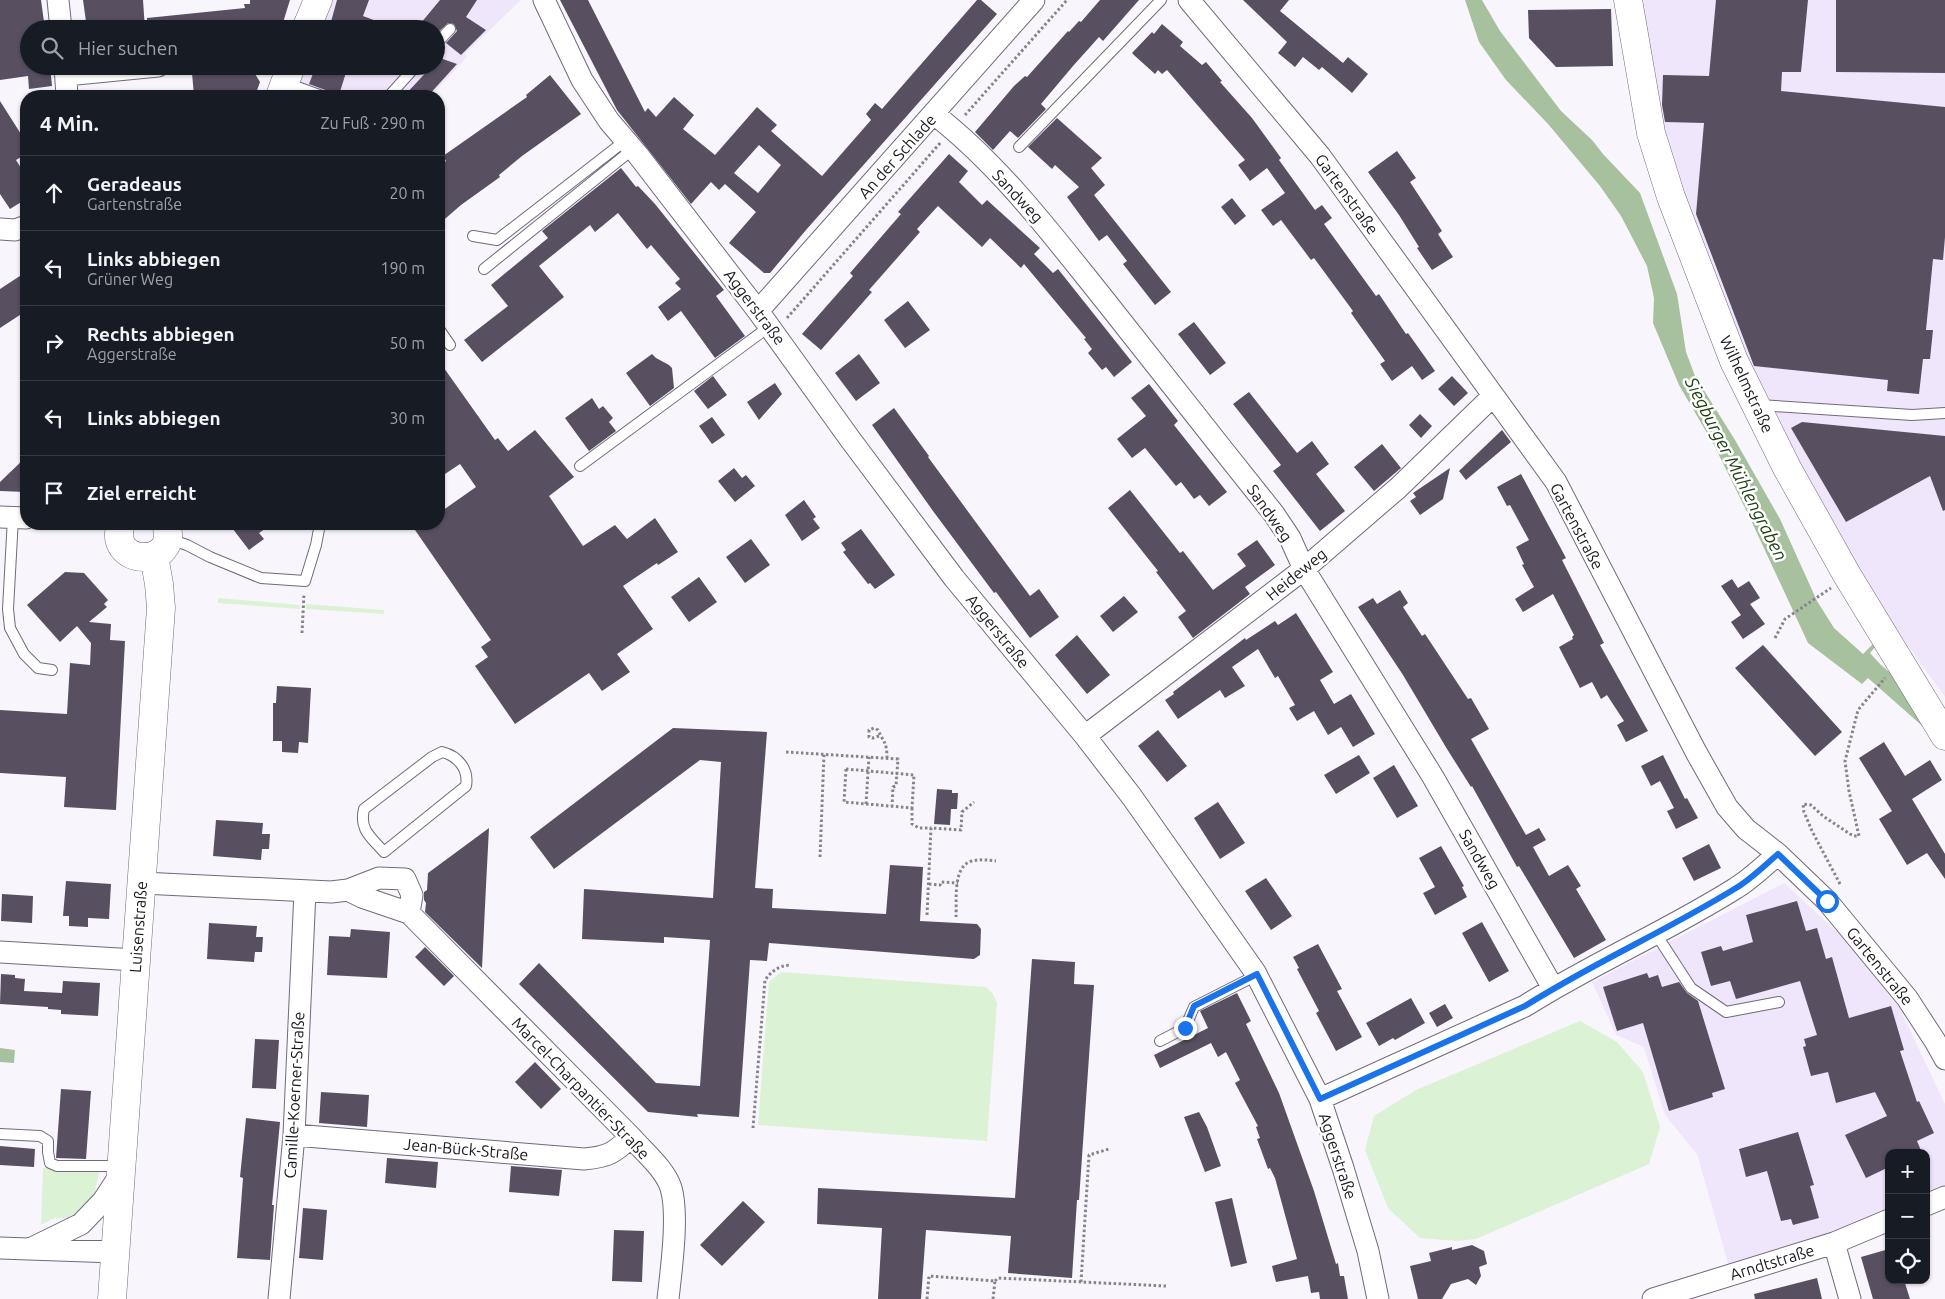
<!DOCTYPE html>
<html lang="de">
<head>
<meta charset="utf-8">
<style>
	body { margin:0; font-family:Ubuntu,sans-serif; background:#242831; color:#f1f3f6 }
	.controls { position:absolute; right:15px; bottom:15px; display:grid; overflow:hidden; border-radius:10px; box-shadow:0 1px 4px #0004 }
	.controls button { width:45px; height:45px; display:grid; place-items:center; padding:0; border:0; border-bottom:1px solid #363941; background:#171b24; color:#f1f3f6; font:25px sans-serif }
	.stop { position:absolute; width:15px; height:15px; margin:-11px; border:4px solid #1a73e8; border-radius:50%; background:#fff }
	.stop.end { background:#1a73e8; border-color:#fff; box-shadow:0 1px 5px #0008 }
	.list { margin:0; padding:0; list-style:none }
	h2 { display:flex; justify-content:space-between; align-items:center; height:65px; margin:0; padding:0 20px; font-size:21px }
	h2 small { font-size:16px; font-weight:400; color:#9ea1a6 }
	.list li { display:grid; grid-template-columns:32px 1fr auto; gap:15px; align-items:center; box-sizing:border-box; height:75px; padding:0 20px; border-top:1px solid #363941 }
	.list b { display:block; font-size:19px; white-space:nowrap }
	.list p { margin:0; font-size:16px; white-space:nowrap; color:#9ea1a6 }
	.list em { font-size:16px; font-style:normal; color:#9ea1a6 }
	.icon { flex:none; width:28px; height:28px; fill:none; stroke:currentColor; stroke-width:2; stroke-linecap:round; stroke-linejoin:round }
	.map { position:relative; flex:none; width:1945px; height:1299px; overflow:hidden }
	.search { position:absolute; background:#171b24; box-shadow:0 1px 4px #0004; left:20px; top:20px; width:425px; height:55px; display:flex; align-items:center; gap:12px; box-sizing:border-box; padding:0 18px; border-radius:28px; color:#9ea1a6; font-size:19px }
	.panel { position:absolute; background:#171b24; box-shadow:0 1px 4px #0004; left:20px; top:90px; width:425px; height:440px; border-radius:20px }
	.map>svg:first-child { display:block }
	.built { fill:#f0e6fc }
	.green { fill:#dbf2d4 }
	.water { fill:#a7c09e }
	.building { fill:#585061; fill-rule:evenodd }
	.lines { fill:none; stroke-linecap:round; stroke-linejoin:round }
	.lane-casing { stroke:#71697a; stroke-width:12 }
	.street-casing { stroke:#71697a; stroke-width:23 }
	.secondary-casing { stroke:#71697a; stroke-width:29 }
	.path { stroke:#87838b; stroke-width:3; stroke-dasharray:2.5 2.5; stroke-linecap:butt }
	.lane { stroke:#fff; stroke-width:10 }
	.street { stroke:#fff; stroke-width:21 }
	.secondary { stroke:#fff; stroke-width:28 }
	.route { stroke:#1a73e8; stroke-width:6 }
	.labels { text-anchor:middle; stroke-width:5; stroke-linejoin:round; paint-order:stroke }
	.street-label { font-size:16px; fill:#1b171e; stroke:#fff }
	.water-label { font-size:18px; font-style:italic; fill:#1f4011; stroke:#fff }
</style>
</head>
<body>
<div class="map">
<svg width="1945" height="1299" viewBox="0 0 1945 1299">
	<rect width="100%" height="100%" fill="#f9f5fd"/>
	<path class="built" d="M332,0h189l-56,54 2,3 -36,39h-139l12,-30h132v-37h-116z
		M1643,0h302v697l-57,-79 -93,-151 -47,-101 -92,-248z
		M1784,883l61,56 55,70 45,95v85l-19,8v-44h-37v60l-159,57 -33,-116 -32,-39 -21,-68 -28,-12 -24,-53z"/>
	<path class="green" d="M218,598l82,7v4l-82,-6z
		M306,604l78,6v4l-78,-5z
		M781,972l205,15 7,7 4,9 -10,138 -229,-16 11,-143z
		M1580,1021l37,21 26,30 17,55 -11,37 -173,75 -20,2 -36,-3 -32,-30 -23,-58 9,-34 42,-26z
		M43,1168l57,2 -4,15 -1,15 -22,19 -18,-1 -14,7z"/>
	<path class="water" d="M1465,0h17l18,31 61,80 31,29 11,14 37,39 37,101 9,58 9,24 40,64 45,79 37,82 17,27 29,26 10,-10 2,3 -5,6 11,12 32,27 32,54 -77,-68 -6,6 -54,-41 -58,-125 -36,-73 -35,-60 -26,-62 1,-25 -7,-32 -26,-50 -21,-30 -52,-62 -42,-44 -27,-38z
		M0,1048l15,2 -1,13 -14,-1z"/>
	<path class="building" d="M0,0h41l4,29h-16v37h21l2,20 -23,3 -1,-13 -28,4z
		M83,0h60l2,29h-58z
		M250,0h40l-9,29h-134v-11l98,-10 -1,-4h6z
		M337,0h32l-6,16 29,11v2h-63z
		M440,0h37l-11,17 20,13 -25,25 -15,-12 11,-12 -3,-7 -6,-1 -12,11v-5h-20z
		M560,0h28l57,112 3,-4 8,9 18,-20 20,18 -11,14 32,26 42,-48 20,18 -6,6 51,45 49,-56 -5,-6 9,-11 7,6 95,-109h4l16,14 -191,216 -36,43h-6l-35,-30 27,-31 -31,-28 -6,6 -8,-8 -20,22 -74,-94zM759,145l22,20 -23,28 -24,-20z
		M1100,0h39l-36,41 -4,-4 -26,29 -32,38 5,5 -28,29 -8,-7 -17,19 -18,-18 39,-46 11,-10 2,1 41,-46 1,1 10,-11 2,1z
		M1243,0h46l-9,11 63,52 5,-6 20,17 -16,19 -30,-26 -3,3 -16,-13 -8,10 -17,-14 9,-11z
		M1716,0h92l-7,72h-19l-1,19 164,16v130l-2,23 -10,-1 -7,71h7l-3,29h-7l-4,35 -32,-3 1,-11 -134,-14 -58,-152 8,-91 -39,-1 -3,-17 1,-30 46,1z
		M1836,0h109v73l-109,-1z
		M1611,9l2,57 -57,1 -27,-29 -1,-28z
		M1162,24l21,18 -3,4 22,19 4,-3 16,19 -2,1 32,36 29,40 -2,2 36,50 7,-5 10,13 -8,6 52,72 3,-2 27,40 2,-1 27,38 -13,9 -10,-14 -20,15 -12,-17 5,-3 -34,-48 2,-2 -39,-53 -3,2 -30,-40 -8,6 -12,-16 24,-17 -18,-25 -17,13 -12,-16 7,-5 -78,-90 -5,4 -4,-4 -3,4 -20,-18 -3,-3 20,-21 2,2z
		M440,58l17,6 -29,32h-24l28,-30h4v-4z
		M316,66h32l-9,29 -30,-11z
		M252,69l8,13 -5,14h-61l-2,-23z
		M550,75l31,39 -59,42 -23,19 1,2 -39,28 -22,19v-57l7,-6 -3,-5 84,-59 -1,-2z
		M0,101l26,41v12l-10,6 10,16v23l-16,10 -10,-15z
		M1057,118l45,40 -11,10 14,17 -11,10 77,97 -16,13 -32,-41 4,-3 -20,-26 -8,6 -32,-44 12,-10 -24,-22 -3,4 -24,-22z
		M1397,151l19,27 -6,4 32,49 -4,3 15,23 -21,13 -15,-22 2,-1 -20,-32 -31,-43z
		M949,154l19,17 -9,11 23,23 5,-5 53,48 -6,6 19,19 5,-4 74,93 -18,15 -8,-10 -4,3 -14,-17 4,-4 -8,-10 2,-1 -62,-74 -3,4 -31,-30 -8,9 -44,-41 -21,23 3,3 -51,58 3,2 -51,58 -19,-16 51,-58 -3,-3 51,-59 -3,-2z
		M621,168l15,19 2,-1 17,18 69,86 -8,6 29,40 -30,22 -34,-47 -13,10 -10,-14 23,-18 -6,-6 5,-4 -29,-34 -4,4 -29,-36 -23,19 -5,-7 -51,41 25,31 -82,65 -18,-22 44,-34 -17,-21 57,-47 -6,-7z
		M1232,198l14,18 -11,9 -14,-18z
		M26,272v39l-26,17v-39z
		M908,301l22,29 -25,18 -21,-28z
		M1194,322l32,41 -16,12 -32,-41z
		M652,354l4,4 13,7 3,3 2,20 -24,18 -24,-33z
		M859,354l21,29 -24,18 -21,-28z
		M439,361l56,79 3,-2 10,13 27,-21 39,47 -25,19 34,50 32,-21 12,14 28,-21 23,34 -20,13 -1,-2 -34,23 30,43 -36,25 13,18 -28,19 -13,-18 -74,51 -40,-58 13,-9 -7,-10 10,-7 -76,-110 9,-6h15v-11l37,-26 -16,-23 -21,14z
		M713,376l14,19 -19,14 -14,-18z
		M1452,376l16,17 -14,13 -16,-17z
		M775,383l7,11 -23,26 -12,-18z
		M1149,384l29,37 -4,4 53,67 -18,14 -9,-11 -6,4 -13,-17 -5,4 -31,-38 -13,10 -15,-19 29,-23 -15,-18z
		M1249,392l48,61 15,-12 17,23 -13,10 29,37 -25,20 -47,-60 8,-6 -48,-61z
		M592,398l7,11 4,-3 10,12 -4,4 7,9 -27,20 -24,-33z
		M894,408l35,48 -1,1 102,139 9,-7 20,28 -29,21 -34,-46 -2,1 -61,-82 -61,-86z
		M1420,414l12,12 -11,12 -12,-13z
		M712,417l13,18 -13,9 -13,-18z
		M1802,422l143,14v74l-2,1 -13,-35 -84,46 -55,-94z
		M1502,430l9,12 -45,38 -7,-9z
		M1382,444l19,24 -27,23 -20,-24z
		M26,457v35l-26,-1v-9z
		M734,468l8,10 4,-3 9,11 -20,16 -17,-21z
		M1450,468l-7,31 -23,16 -10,-14 6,-4 -3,-4z
		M1521,474l45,84 -4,2 42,83 -4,2 48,86 -22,11 -9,-17 7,-4 -17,-26 -6,4 -9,-17 -12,6 -21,-41 14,-8 -1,-2 2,-2 -21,-41 -30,18 -8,-13 19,-12 -12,-22 2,-1 -8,-17 13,-7 -19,-35 -3,1 -10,-19z
		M1130,490l50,63 3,-2 30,39 33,-24 -9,-12 20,-14 18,25 -30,22 5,7 -57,44 -15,-21 8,-6 -30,-39 2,-1 -50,-63z
		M804,500l12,17 -3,2 7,9 -18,13 -17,-26z
		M229,524h43l-13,9 5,6 -15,11z
		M861,529l34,46 -20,14 -5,-6 -2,1 -25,-32 3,-2 -5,-7z
		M751,539l19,26 -25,18 -19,-26z
		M65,572l19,1 24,27 -4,4 3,3 -18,15 22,2 -1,16 15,1 -9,169 -52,-3 2,-30 -66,-4v-63l67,4 3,-51 20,2 1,-22 -14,-17 -17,16 -33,-37z
		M699,577l18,25 -28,20 -18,-25z
		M1732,579l6,9 11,-7 11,17 -10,6 15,20 -22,15 -12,-17 10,-7 -20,-29z
		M1400,590l8,13 -5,4 19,29 3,-2 43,65 3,-1 18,31 -18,10 55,96 13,-7 7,12 -13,7 16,29 19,-11 13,21 -5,3 30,51 -32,18 -55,-92 -2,1 -45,-81 -1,1 -24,-38 -44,-74 -45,-68 15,-9 4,6z
		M1124,596l14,16 -25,20 -13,-16z
		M1296,613l37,59 -13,8 14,24 17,-10 24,40 -22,13 -12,-20 -13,8 -14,-24 -17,10 -8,-13 6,-3 -17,-29 -3,2 -17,-29 -26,18 13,19 -20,12 -5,-8 -42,29 -13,-19 9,-6 -1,-2 72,-54 1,2 29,-19 3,4z
		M1077,635l33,40 -23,19 -32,-39z
		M1763,645l79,87 -27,24 -80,-88z
		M277,686l34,2 -3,55 -9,-1 -1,11 -16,-1v-11h-9v-38h3z
		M673,728l94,4 -12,156 18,1 -1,19 114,6 4,-49 33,2 -3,54 57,3 4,5 -1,26 -6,4 -205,-16 -2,18 -17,-1 -11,157 -42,-3 1,3 -50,-5 -129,-128 20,-21 117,120 44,3 10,-146 -46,-3v6l-82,-4 2,-50 129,9 8,-136 -21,-2 -146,109 -24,-32z
		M1158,730l29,36 -20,16 -29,-36z
		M1884,742l21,34 25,-16 12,20 -30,19 33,55v25l-18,-26 -20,12 -28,-46 13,-8 -33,-53z
		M1359,755l11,18 -34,21 -12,-19z
		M1663,755l22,44 2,-1 11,20 -22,11 -9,-18 7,-3 -14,-27 -9,5 -10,-20z
		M1394,765l24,41 -21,12 -24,-40z
		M937,789l15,1v3h6l-1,16h-6l-1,16 -16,-1z
		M1218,802l27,41 -25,16 -26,-41z
		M216,820l47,3 -1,11h8l-1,15h-7l-1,11 -48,-4z
		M489,828l-3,58 -4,82 -57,-56 1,-9 -2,-3v-8l3,-2 1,-17z
		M1709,844l12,24 -27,13 -12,-23z
		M1441,846l23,40 -2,1 5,10 -32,18 -12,-22 12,-6 -16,-29z
		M1266,878l26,38 -21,14 -26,-39z
		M66,881l45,3 -2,35 -21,-1v9l-19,-1v-10h-6z
		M2,894l31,2 -1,27 -31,-2z
		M1797,901l9,30 11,-3 9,31 6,-2 17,61 42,-12 13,44 -4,1 17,51 2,-1 15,32 -17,8 5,12h-33v14l-23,11 -21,-43 42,-19 -12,-24 -39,11 -8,-31 -17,4 -8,-29 3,-1 -2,-7 13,-4 -17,-54 -64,18 -6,-18 -19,5 -10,-34 20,-6 2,5 30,-9 -7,-27z
		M1482,922l27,49 -20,11 -27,-49z
		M209,923l48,3 -1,11h7l-1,15h-7l-1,10 -47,-3z
		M351,929l39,3 -3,46 -60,-3 2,-39 21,1z
		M1318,944l24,45 -5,2 25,46 -26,14 -20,-38 3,-2 -22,-42 2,-1 -6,-11z
		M425,947l29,29 -10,10 -29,-29z
		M1032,959l43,3 -1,22 20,1 -15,215h-2l-5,78 -64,-5 3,-37 -85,-6 -5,69h-43l4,-71 -65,-4 1,-36 197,10z
		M1647,973l2,5 9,-3 4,12 17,-5 8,11 11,8 27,88 -13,4 1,4 -44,14 -26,-88 -26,8 -14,-44z
		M1,974l14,1v3l10,1 -1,12 38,2 1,-12 37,2 -2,33 -37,-2v-4l-13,-1v-2l-48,-3z
		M1237,993l14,28 -5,3 33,69 35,98 22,73 2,-1 2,13h4l4,23h-28l-1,-7 -8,1 -3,-17 -32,6 -4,-16 25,-7 -22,-81 -5,-10 -2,1 -11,-30 3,-1 -4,-11 2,-1 -23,-43 5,-3 -14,-28 -8,5 -7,-14 -51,25 -6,-13 54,-27 -8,-17z
		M1411,998l14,25 -30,17 -2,-2 -14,8 -13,-23z
		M1445,1004l8,14 -16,9 -8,-14z
		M255,1039l24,1 -3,49 -24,-1z
		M535,1062l26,27 -20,20 -26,-27z
		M61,1089l30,2 -5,68 -30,-1z
		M321,1092l48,3 -2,32 -48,-4z
		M1199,1112l8,15 14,39 -16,6 -21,-55z
		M246,1118l34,4 -8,83h2l-4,55 -33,-2 6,-80 -3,-1z
		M1798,1132l16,53 -4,1 9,32 -26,7 -2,-6 -10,2 -14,-50 -21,6 -7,-28z
		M0,1146l35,3 -1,18 -34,-2z
		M387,1158l51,4 -2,26 -51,-5z
		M511,1166l51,4 -3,26 -50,-4z
		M1232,1198l15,65 -16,4 -16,-65z
		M743,1201l22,21 -43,44 -22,-21z
		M303,1208l24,2 -4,50 -24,-2z
		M614,1230l30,1 -2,51 -30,-1z
		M1472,1245l12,6 3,13 -8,3 2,9 -5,9 -8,-6 -17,5 -9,15h-24l-8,-33 21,-5 -2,-8 23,-6v3z
		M1889,1249v31h15l6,19h-37l-12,-42z
		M1817,1278l5,21h-67l-1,-5z"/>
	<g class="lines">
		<g class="lane-casing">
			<path id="lane" d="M436,44l14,-15
				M286,83l36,13
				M389,96l27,-30
				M1019,147l142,-147
				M473,236l24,4 129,-100
				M484,269l149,-120
				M439,329l11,16
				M1759,405l153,10 33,-2
				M580,466l190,-140
				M13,518l-5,91 2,19 14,26 14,14 14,2
				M169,539l18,6 23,12 51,21 44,3 11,-36 4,-21
				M442,752c16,4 27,17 24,34l-82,66c-13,-15 -25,-22 -20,-43l68,-52z
				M1656,934l35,54 35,24 53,-10
				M1160,1041l25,-13 9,-21 63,-32
				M0,1134l40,2 8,5v11l2,11 7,3h63"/>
		</g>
		<g class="street-casing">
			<path id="street" d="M58,0l3,29
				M544,0l38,80 27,41 29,34 120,156 92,128 104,139 131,158 47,61 123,175 65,127 23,69 25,83 10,48
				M1189,0l131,156 236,326 140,270 31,55 19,22 32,25 49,47 80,97 28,43 10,18
				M65,66l2,30
				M66,75l92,-9
				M934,114c67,52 120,123 173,189 56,71 111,141 167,211l16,24 14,31 129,208 120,211
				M0,229l15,1 11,-4
				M758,311l276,-311
				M0,517l26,1
				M1085,736l219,-167 94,-81 95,-92
				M142,883l189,9 17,-2 31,-12 26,1 7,16 -3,18
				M348,890l14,7 47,16 222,224c13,15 34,32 40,51 8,27 0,83 -3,111
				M0,952l136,8
				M1320,1099l205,-93c68,-43 143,-75 211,-118 15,-9 29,-23 42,-34
				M294,1135l290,24c24,-2 30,-6 47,-22
				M1926,1205l19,-8
				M1834,1243l16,56
				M0,1248l115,4
				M30,1249l51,-25 22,-23 17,-26
				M279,1299l15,-164 11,-244
				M1653,1299l181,-56 55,-23"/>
		</g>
		<g class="secondary-casing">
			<path id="secondary" d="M1628,0l23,133 20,64 63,164 53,107 60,107 98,161
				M306,29l12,-29
				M280,96l11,-30
				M121,524c-15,43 60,45 45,0
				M112,1299l49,-691 -2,-24 -5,-28"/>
		</g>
		<path class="path" d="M965,115l102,-115
			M787,318l154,-176
			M302,633l2,-39
			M1775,638l10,-19 46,-31
			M879,736l-6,2 -4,-1v-7l5,-2 4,2c6,13 9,12 9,29
			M786,752l112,7 -2,27 -3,1 -1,19
			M846,769l68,6 -2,33 -68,-6z
			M866,804l3,-47
			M912,808v16l7,4h12
			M820,857l4,-103
			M929,884l11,1 1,-3 17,1
			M1840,884l-28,-53 -8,-19 -1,-8 8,1 12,11 27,18 4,2h5l-10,-45 -4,-30 13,-51 27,-32
			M927,915l4,-87 30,2 1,-18 12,-10
			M956,917c1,-16 -4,-51 16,-56 8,-2 16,-1 24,0
			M753,1128l12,-148c7,-9 13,-14 25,-15
			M995,1281l3,-3 168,8
			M1081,1282l8,-127 20,-6
			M927,1299l2,-23 66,5 -2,18"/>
		<use href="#lane" class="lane"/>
		<use href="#street" class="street"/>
		<use href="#secondary" class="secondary"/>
	</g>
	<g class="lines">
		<path class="route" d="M1185,1028l9,-22 63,-32 63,125 205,-93c68,-43 143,-76 211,-118 15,-9 29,-23 42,-34l49,47"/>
	</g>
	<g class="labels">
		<g class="street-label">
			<text transform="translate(897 156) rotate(-48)" y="6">An der Schlade</text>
			<text transform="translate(1347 194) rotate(54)" y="6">Gartenstraße</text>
			<text transform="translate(1018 196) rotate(47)" y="6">Sandweg</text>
			<text transform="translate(755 307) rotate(53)" y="6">Aggerstraße</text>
			<text transform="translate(1747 384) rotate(65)" y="6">Wilhelmstraße</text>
			<text transform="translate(1270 513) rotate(55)" y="6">Sandweg</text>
			<text transform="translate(1577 526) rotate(62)" y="6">Gartenstraße</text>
			<text transform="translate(1296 574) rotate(-39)" y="6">Heideweg</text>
			<text transform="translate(998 631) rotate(51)" y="6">Aggerstraße</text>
			<text transform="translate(1480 859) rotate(60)" y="6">Sandweg</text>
			<text transform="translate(138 927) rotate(-86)" y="6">Luisenstraße</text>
			<text transform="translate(1880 966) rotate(51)" y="6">Gartenstraße</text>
			<text transform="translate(581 1088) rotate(46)" y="6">Marcel-Charpantier-Straße</text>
			<text transform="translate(294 1095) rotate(-87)" y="6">Camille-Koerner-Straße</text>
			<text transform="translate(466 1149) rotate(5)" y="6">Jean-Bück-Straße</text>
			<text transform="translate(1338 1156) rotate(72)" y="6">Aggerstraße</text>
			<text transform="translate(1772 1262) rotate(-17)" y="6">Arndtstraße</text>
		</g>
		<g class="water-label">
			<text transform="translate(1736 469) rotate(63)" y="6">Siegburger Mühlengraben</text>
		</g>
	</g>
</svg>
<div class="controls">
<button>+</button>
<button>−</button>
<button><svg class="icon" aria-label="locate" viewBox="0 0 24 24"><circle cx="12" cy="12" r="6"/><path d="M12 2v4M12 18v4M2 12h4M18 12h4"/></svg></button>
</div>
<div class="stop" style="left:1827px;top:901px"></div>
<div class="stop end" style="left:1185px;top:1028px"></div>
<div class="search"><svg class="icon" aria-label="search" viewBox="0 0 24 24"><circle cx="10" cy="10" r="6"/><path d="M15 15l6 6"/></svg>Hier suchen</div>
<section class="panel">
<h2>4 Min.<small>Zu Fuß · 290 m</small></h2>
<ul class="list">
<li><svg class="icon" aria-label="ahead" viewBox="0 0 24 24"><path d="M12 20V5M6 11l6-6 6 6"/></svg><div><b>Geradeaus</b><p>Gartenstraße</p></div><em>20 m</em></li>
<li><svg class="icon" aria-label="left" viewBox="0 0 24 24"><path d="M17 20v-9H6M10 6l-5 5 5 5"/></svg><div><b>Links abbiegen</b><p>Grüner Weg</p></div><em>190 m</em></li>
<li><svg class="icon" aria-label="right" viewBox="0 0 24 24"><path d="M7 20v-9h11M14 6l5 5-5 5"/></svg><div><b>Rechts abbiegen</b><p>Aggerstraße</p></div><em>50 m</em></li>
<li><svg class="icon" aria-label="left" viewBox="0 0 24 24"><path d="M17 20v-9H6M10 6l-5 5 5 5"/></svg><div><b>Links abbiegen</b></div><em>30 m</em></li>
<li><svg class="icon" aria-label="arrive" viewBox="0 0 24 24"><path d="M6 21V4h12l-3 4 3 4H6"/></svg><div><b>Ziel erreicht</b></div></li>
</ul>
</section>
</div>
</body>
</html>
